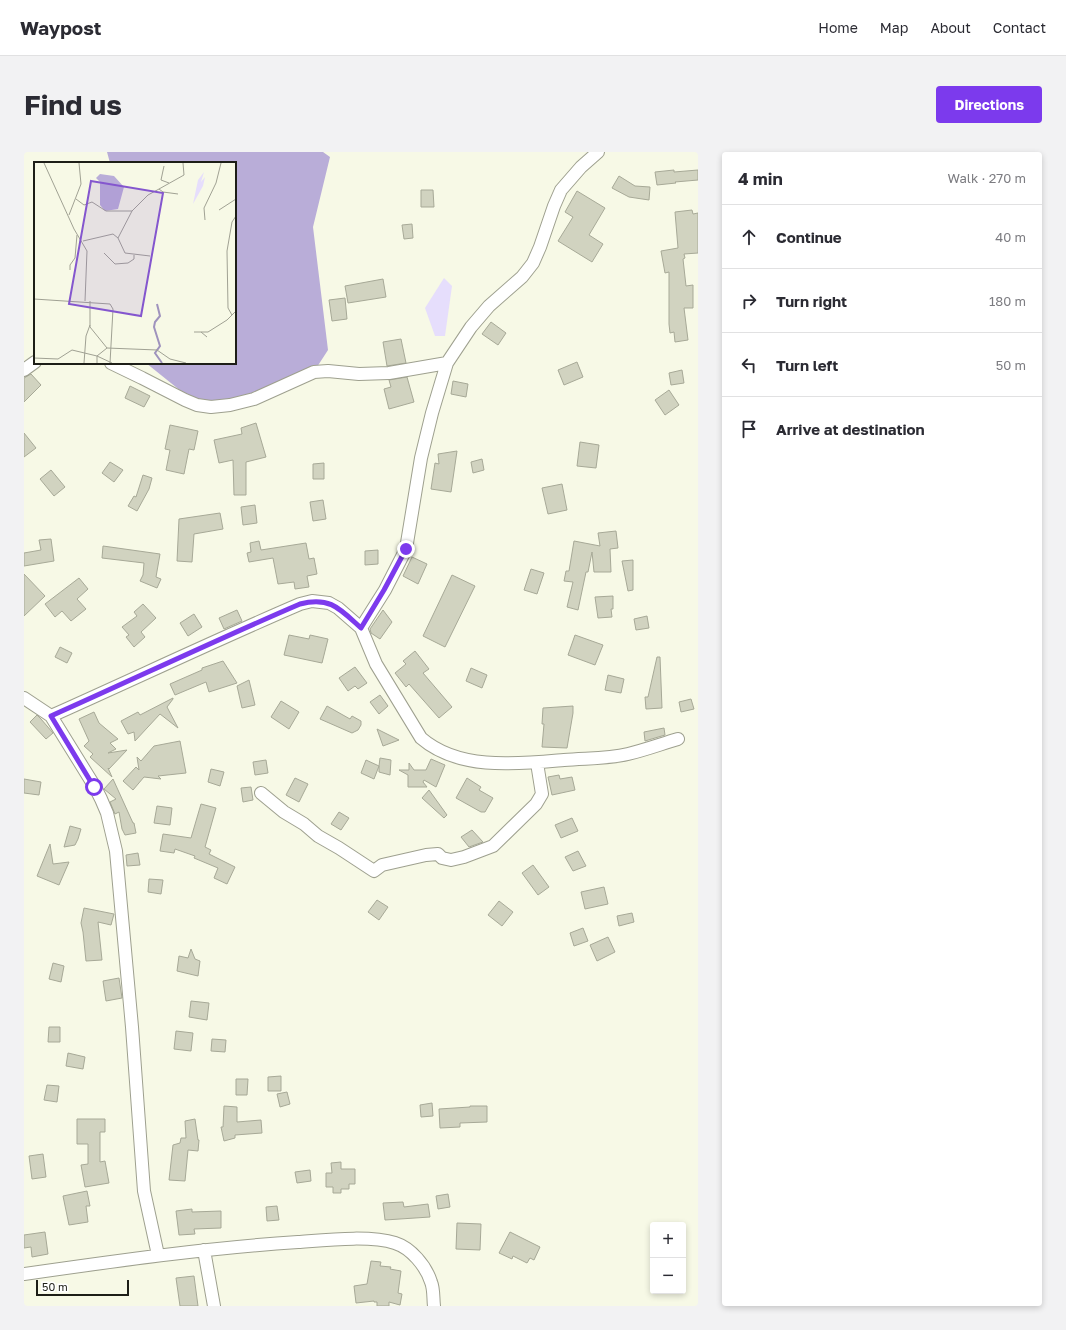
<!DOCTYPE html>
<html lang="en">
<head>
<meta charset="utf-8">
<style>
	body { margin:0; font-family:"Golos Text",sans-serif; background:#f2f2f3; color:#2b2b33 }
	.controls { position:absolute; right:12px; bottom:12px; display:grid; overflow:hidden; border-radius:4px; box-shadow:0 2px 6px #0003 }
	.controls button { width:36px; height:36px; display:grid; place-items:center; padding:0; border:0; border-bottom:1px solid #e1e1e2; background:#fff; color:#2b2b33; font:20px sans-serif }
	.scale { position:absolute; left:12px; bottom:10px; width:93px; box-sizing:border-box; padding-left:4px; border:2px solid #1d1e17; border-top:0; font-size:11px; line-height:14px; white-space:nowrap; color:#1d1e17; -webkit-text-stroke:3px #fff; paint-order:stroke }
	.stop { position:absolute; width:12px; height:12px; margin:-9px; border:3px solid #7c3aed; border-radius:50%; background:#fff }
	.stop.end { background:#7c3aed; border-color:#fff; box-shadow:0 1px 4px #0008 }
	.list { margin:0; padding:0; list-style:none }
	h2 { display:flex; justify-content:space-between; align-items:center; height:52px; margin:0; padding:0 16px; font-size:17px }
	h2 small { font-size:13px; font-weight:400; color:#7c7c81 }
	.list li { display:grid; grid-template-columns:26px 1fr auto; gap:12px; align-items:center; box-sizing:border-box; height:64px; padding:0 16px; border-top:1px solid #e1e1e2 }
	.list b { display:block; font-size:15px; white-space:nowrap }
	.list em { font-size:13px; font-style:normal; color:#7c7c81 }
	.icon { flex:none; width:22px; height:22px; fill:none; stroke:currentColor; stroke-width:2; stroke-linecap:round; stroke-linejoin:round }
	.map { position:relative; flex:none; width:674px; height:1154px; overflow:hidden; border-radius:4px }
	header { display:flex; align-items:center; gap:24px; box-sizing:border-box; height:56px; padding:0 20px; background:#fff; border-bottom:1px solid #e1e1e2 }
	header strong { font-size:19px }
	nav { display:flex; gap:22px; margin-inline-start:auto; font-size:14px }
	.intro { display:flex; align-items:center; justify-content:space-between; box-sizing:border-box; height:96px; padding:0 24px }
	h1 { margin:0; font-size:28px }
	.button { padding:10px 18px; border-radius:4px; background:#7c3aed; color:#fff; font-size:14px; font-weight:700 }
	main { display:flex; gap:24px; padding:0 24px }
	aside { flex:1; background:#fff; border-radius:4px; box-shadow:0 2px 6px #0003 }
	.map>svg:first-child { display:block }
	.green { fill:#e6defc }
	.forest { fill:#b9add8 }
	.building { fill:#d1d3c0; stroke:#a7a997 }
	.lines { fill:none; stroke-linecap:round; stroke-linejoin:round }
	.minor-casing { stroke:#9ea08f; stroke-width:14 }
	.minor { stroke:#fff; stroke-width:12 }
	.route { stroke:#7c3aed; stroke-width:5 }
	.inset-river { fill:none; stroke:#9f93bd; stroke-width:2 }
	.inset-road { fill:none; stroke:#a0a193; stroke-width:1 }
	.view { fill:#8456ce; fill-opacity:0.15; stroke:#8456ce; stroke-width:2 }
	.inset-edge { fill:none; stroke:#1d1e17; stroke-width:2 }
</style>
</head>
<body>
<header>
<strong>Waypost</strong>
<nav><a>Home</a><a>Map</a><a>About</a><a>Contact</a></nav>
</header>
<div class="intro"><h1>Find us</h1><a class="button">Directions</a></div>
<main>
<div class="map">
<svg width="674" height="1154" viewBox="0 0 674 1154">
	<rect width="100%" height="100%" fill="#f7f9e6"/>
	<path class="green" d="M420,126l8,8 -7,50h-10l-10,-28z"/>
	<path class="forest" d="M83,0h216l7,5 -17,70 15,123 -11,17 -66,31 -54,6 -51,-41h89v-200h-125z"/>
	<path class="building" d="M650,18v2l24,-2v10l-23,2 1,1 -19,2 -2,-13z
		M595,24l16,10 15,1 -1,13 -20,-3 -17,-9z
		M397,38h12l1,17h-13z
		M553,39l28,17 -16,27 14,9 -11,18 -34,-21 15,-24 -8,-5z
		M668,58l1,4 5,-1v40l-14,1 1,4 -2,1 3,27 7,-1v23h-9l4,32 -13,2 -1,-10 -4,1 -1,-9v-52l-4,1 -4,-22 17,-3 -3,-36z
		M388,72l1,14 -9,1 -2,-14z
		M359,127l3,18 -38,6 -3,-17z
		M321,146l2,21 -15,2 -3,-21z
		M467,170l15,11 -8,12 -16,-11z
		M377,187l5,24 -19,3 -4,-24z
		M553,210l6,15 -19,8 -6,-15z
		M658,218l2,13 -13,2 -2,-12z
		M7,222l10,11 -17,17v-24z
		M383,225l7,25 -25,7 -5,-20 7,-2 -2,-7z
		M429,229l15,3 -2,13 -15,-3z
		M106,234l20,10 -6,11 -19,-9z
		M645,238l10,15 -14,10 -10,-15z
		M232,271l10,34 -20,5v33h-12l-1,-35 -14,3 -5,-23 28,-6 -1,-6z
		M146,273l28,6 -4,19 -5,-1 -5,25 -18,-4 4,-20 -5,-1z
		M0,281l12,15 -12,9z
		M556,290l19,3 -3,23 -19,-2z
		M433,299l-6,41 -20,-3 4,-26 4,1 -1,-10z
		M458,307l2,11 -11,3 -2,-11z
		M86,310l13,8 -9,12 -12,-9z
		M300,311v16h-11v-15z
		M27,318l14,17 -11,9 -14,-17z
		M119,323l9,3 -3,11 -12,22 -9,-5 6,-10 2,1z
		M538,332l5,26 -19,4 -6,-26z
		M299,348l3,19 -13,2 -3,-19z
		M231,353l2,18 -14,2 -2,-18z
		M196,361l3,16 -29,5 -2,28 -15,-1 2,-42z
		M592,379l2,17 -8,1 1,23h-17l-2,-20 -4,20h-2l-8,38 -11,-3 6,-25 -9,-1 2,-10h3l5,-30 26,5 -2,-13z
		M27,387l3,22 -30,5v-13l17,-3 -2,-10z
		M235,389l2,9 45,-7 3,16 5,-1 3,16 -10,2 2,11 -14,2 -1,-7 -16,2 -5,-26 -24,4 -2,-9 4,-1 -1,-9z
		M79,394l57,8 -4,23 5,2 -4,9 -17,-7 3,-6 1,-12 -42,-5z
		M354,398v14l-13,1v-14z
		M388,405l15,7 -9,20 -15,-8z
		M609,408v30l-5,1 -6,-30z
		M507,417l13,4 -7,21 -13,-4z
		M0,422l21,22 -21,20z
		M428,423l23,11 -30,61 -22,-11z
		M55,426l9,11 -11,10 9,10 -15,12 -9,-10 -7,6 -10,-13z
		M589,444v13h-2l1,8 -14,1 -3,-21z
		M119,452l13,14 -15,14 4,5 -11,10 -8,-10 3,-2 -7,-8 15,-11 -3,-4z
		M213,458l5,11 -18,8 -5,-11z
		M359,458l9,12 -12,17 -9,-6 -1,-4z
		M170,462l8,13 -14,9 -8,-13z
		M623,464l2,12 -13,2 -2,-11z
		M265,483l20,4 1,-4 18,4 -6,24 -38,-8z
		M551,483l28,10 -8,20 -27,-10z
		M36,495l12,6 -5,10 -12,-6z
		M391,499l14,18 -6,4 29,34 -13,11 -30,-34 -3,3 -11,-14 11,-9 -3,-3z
		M633,505h3l2,51 -16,1 -1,-12h3z
		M199,509l14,22 -28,9 -3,-10 -31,13 -5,-11 32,-14v-2z
		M331,515l12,16 -9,6 -3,-3 -7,5 -9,-13z
		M447,516l16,7 -5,13 -16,-7z
		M584,523l16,4 -3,14 -16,-3z
		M225,528l6,25 -13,3 -5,-22z
		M356,543l8,11 -9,8 -9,-12z
		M149,546v1l-6,8 11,21 -18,-14 -25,27 -1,-9 -6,2 -7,-13 17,-9 2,3z
		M667,547l3,10 -13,3 -2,-10z
		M257,549l18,11 -10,17 -18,-12z
		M303,554l23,13 2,-3 9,5v4l-3,5 -6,3 -32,-14z
		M549,554v7l-6,35 -25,-1 2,-23h-2l1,-16z
		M70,560l5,11 19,16 -8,4 6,6 -8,4 19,-3 -18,19 -1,-1 4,9 -22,-20 3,-3 -9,-8 5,-5 -10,-22z
		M13,563l4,4 12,14 -7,6 -16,-17z
		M640,576l1,7 -20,6 -1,-9z
		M353,577l22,11 -16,6z
		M156,589l6,32 -28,3 3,3 -17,-2 -11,13 -10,-9 13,-14 3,3 -2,-13 4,4 13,-15z
		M356,606l11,2 -1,15 -11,-3v-6l-5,13 -13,-6 5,-13 13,6z
		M407,607l14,6 -9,22 -12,-7 -1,2 4,5h-19v-12l-9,-5h10v-7l5,7h12z
		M242,608l2,13 -13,2 -2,-13z
		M187,617l13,3 -4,14 -12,-4z
		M535,623l1,4 12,-2 3,13 -23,5 -4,-18z
		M271,626l13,6 -9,18 -13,-7z
		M443,626l14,9 -2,3 14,8 -8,14h-4l-25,-14z
		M0,627l17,3 -2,13 -15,-2z
		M89,627l20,44h1l2,10 -11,2 -3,-6 -3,-17 -4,2 -5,-12 6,-3 -12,-10z
		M227,635l2,13 -10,2 -2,-14z
		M405,638l18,25 -3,3 -22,-20z
		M177,652l15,4 -11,39 6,3 -2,4 26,13 -8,17 -13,-6 4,-10 -24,-10 1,-2 -20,-7 -1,4 -14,-2 3,-17 28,4z
		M133,654l15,2 -2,17 -16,-2z
		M315,660l10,6 -8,12 -10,-6z
		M548,666l6,13 -17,7 -6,-13z
		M46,674l11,3 -3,10 -3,6 -11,2z
		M448,678l11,12 -14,5 -8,-10z
		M26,692l3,20 16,-2 -10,23 -22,-9z
		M554,699l8,15 -13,5 -8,-14z
		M114,701l2,12 -13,1 -1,-11z
		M509,713l16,22 -11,8 -16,-22z
		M125,727l14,1 -2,14 -13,-2z
		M580,735l4,17 -23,5 -4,-17z
		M353,748l11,7 -9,13 -11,-8z
		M475,749l14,11 -11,14 -14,-11z
		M60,756l30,6 -3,11 -13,-3 4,38 -16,1 -3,-29 -2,-9z
		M608,761l2,9 -15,4 -2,-10z
		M559,776l5,13 -14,5 -4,-13z
		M584,785l7,15 -18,9 -7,-16z
		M167,797l4,10 5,2 -2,15 -21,-5 2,-15 9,2z
		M29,811l11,3 -3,16 -12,-3z
		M95,826l3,20 -16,3 -3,-20z
		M167,849l18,2 -2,17 -18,-3z
		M25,875h11v15h-12z
		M152,879l17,2 -2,18 -17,-2z
		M188,887l14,1 -1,12 -14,-1z
		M44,901l17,4 -2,12 -17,-3z
		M257,924v15h-13v-14z
		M212,927h12l-1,16h-11z
		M23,933l12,1 -2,16 -13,-2z
		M263,940l3,12 -10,3 -3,-13z
		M408,951l1,13 -12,1 -1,-12z
		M200,954l13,1v15l24,-2 1,13 -27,2v3l-11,3 -3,-14h2z
		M446,954h17v16l-27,1v4l-20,1 -1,-19 31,-2z
		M53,967h28v13h-5v30l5,-1 4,22 -24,4 -4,-22 7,-1v-20h-11z
		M171,967l3,21h1l-1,11 -10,-1 -3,31 -16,-1 4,-35 7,-2 1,-5h5l-1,-17z
		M19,1002l3,23 -14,2 -3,-23z
		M317,1010v7h14v15h-6v5h-8v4h-8v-6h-7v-14h6l-1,-10z
		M286,1018l1,11 -14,2 -2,-11z
		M63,1039l3,15h-4l2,16 -19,3 -6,-29z
		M424,1042l2,13 -12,2 -2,-13z
		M379,1050l1,5 24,-3 2,13 -45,3 -2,-17z
		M253,1054l2,14 -12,1 -1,-14z
		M168,1057v3l29,-1v17l-27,1 1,5 -16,1 -3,-24z
		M433,1071l24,1 -1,26 -24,-1z
		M21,1080l3,22 -16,3 -1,-10 -7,1v-13z
		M486,1080l30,15 -6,13 -4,-2 -3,5 -14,-7 -1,3 -13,-6z
		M347,1109l10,1 -1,4 11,1 -1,2 11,2 -3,22 4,1 -2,11 -11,-3v4h-12v-4h-3v-1l-18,2 -2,-17 13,-2z
		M170,1124l4,30h-18l-4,-28z"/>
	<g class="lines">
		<g class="minor-casing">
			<path id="minor" d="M87,211l31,15 43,22 12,5 14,2 19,-2 24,-6 60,-27 14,-1 31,3 30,-1 58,-10
				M0,218l11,-8
				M337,476l24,-38 21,-41 15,-91 11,-45 15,-50 24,-36 18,-21 33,-29 11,-14 7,-16 14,-41 7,-16 20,-23 17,-15
				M0,546l27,18 44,71 6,12 6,14 9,38 16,176 12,164 14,64
				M27,564c83,-37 165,-76 249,-112l12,-3 17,2 9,5 23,20 15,36 45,74c38,33 97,26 143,22 21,-2 43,-1 64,-6 17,-4 33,-10 50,-15
				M237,641l23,19 20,12 14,12 21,12 35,23 8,-6 44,-10 12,-1 4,4 9,2 13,-3 29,-11 43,-42 6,-10 -5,-31
				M180,1098l10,56
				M0,1122c91,-13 182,-26 274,-32 27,-2 72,-7 97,1 16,5 31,23 36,39 3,7 2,16 3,24"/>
		</g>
		<use href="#minor" class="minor"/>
	</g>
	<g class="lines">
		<path class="route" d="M70,635l-43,-71c83,-37 165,-76 249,-112 30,-8 40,5 61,24l23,-38 22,-41"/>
	</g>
	<g transform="translate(10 10)">
		<rect width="202" height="202" fill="#f7f9e6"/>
		<path d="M170,10l-3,10 4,-5 -2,9 -10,18 5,-24z" fill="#e6defc"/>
		<path d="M66,12l14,2 10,11 -6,22 -13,2 -5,-6v-23l-4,-4z" fill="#b9add8"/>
		<path class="inset-river" d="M123,142l3,12 -5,6 -1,5 6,19 -5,7 7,10"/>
		<path class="inset-road" d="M10,1l30,66 13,22 -2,50M130,4l-3,14 8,3M144,32l-15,-2 -4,-3 25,-14 -1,-12M42,37l8,6 8,-3 14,9h26M185,48l17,-11M35,53l12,-31 -2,-21M171,58l-1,-12 12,-25 5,-20M84,76l14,-27 16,-16 11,-6M49,79l30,-7 5,4 7,15 25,3M70,91l11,11 13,-1 6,-4v-4M36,108v-5l5,-7 2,-23M0,137l76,5 3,5 -3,54M56,139v26l17,21 50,2 13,9 16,4M198,153l-4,-7 -1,-57 5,-29 4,-6M160,170h7l6,5M167,170h7l19,-12 9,-9M0,196l24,1 14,-9 25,6 10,-8M50,201l2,-27 4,-11M63,201v-7l15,7"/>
		<path class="view" d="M57,19l72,12 -22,123 -72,-12z"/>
		<rect width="202" height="202" class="inset-edge"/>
	</g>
</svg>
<div class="controls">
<button>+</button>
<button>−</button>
</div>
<div class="scale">50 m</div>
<div class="stop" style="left:70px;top:635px"></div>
<div class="stop end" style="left:382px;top:397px"></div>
</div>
<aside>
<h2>4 min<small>Walk · 270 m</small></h2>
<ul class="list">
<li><svg class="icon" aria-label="ahead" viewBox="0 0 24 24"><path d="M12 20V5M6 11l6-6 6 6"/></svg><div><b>Continue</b></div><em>40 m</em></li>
<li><svg class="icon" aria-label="right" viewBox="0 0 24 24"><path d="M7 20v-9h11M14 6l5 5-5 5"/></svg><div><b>Turn right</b></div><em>180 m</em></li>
<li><svg class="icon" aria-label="left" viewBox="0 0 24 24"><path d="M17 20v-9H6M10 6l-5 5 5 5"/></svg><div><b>Turn left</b></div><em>50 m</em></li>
<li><svg class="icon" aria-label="arrive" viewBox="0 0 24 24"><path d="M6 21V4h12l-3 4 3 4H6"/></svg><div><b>Arrive at destination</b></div></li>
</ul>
</aside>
</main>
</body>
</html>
